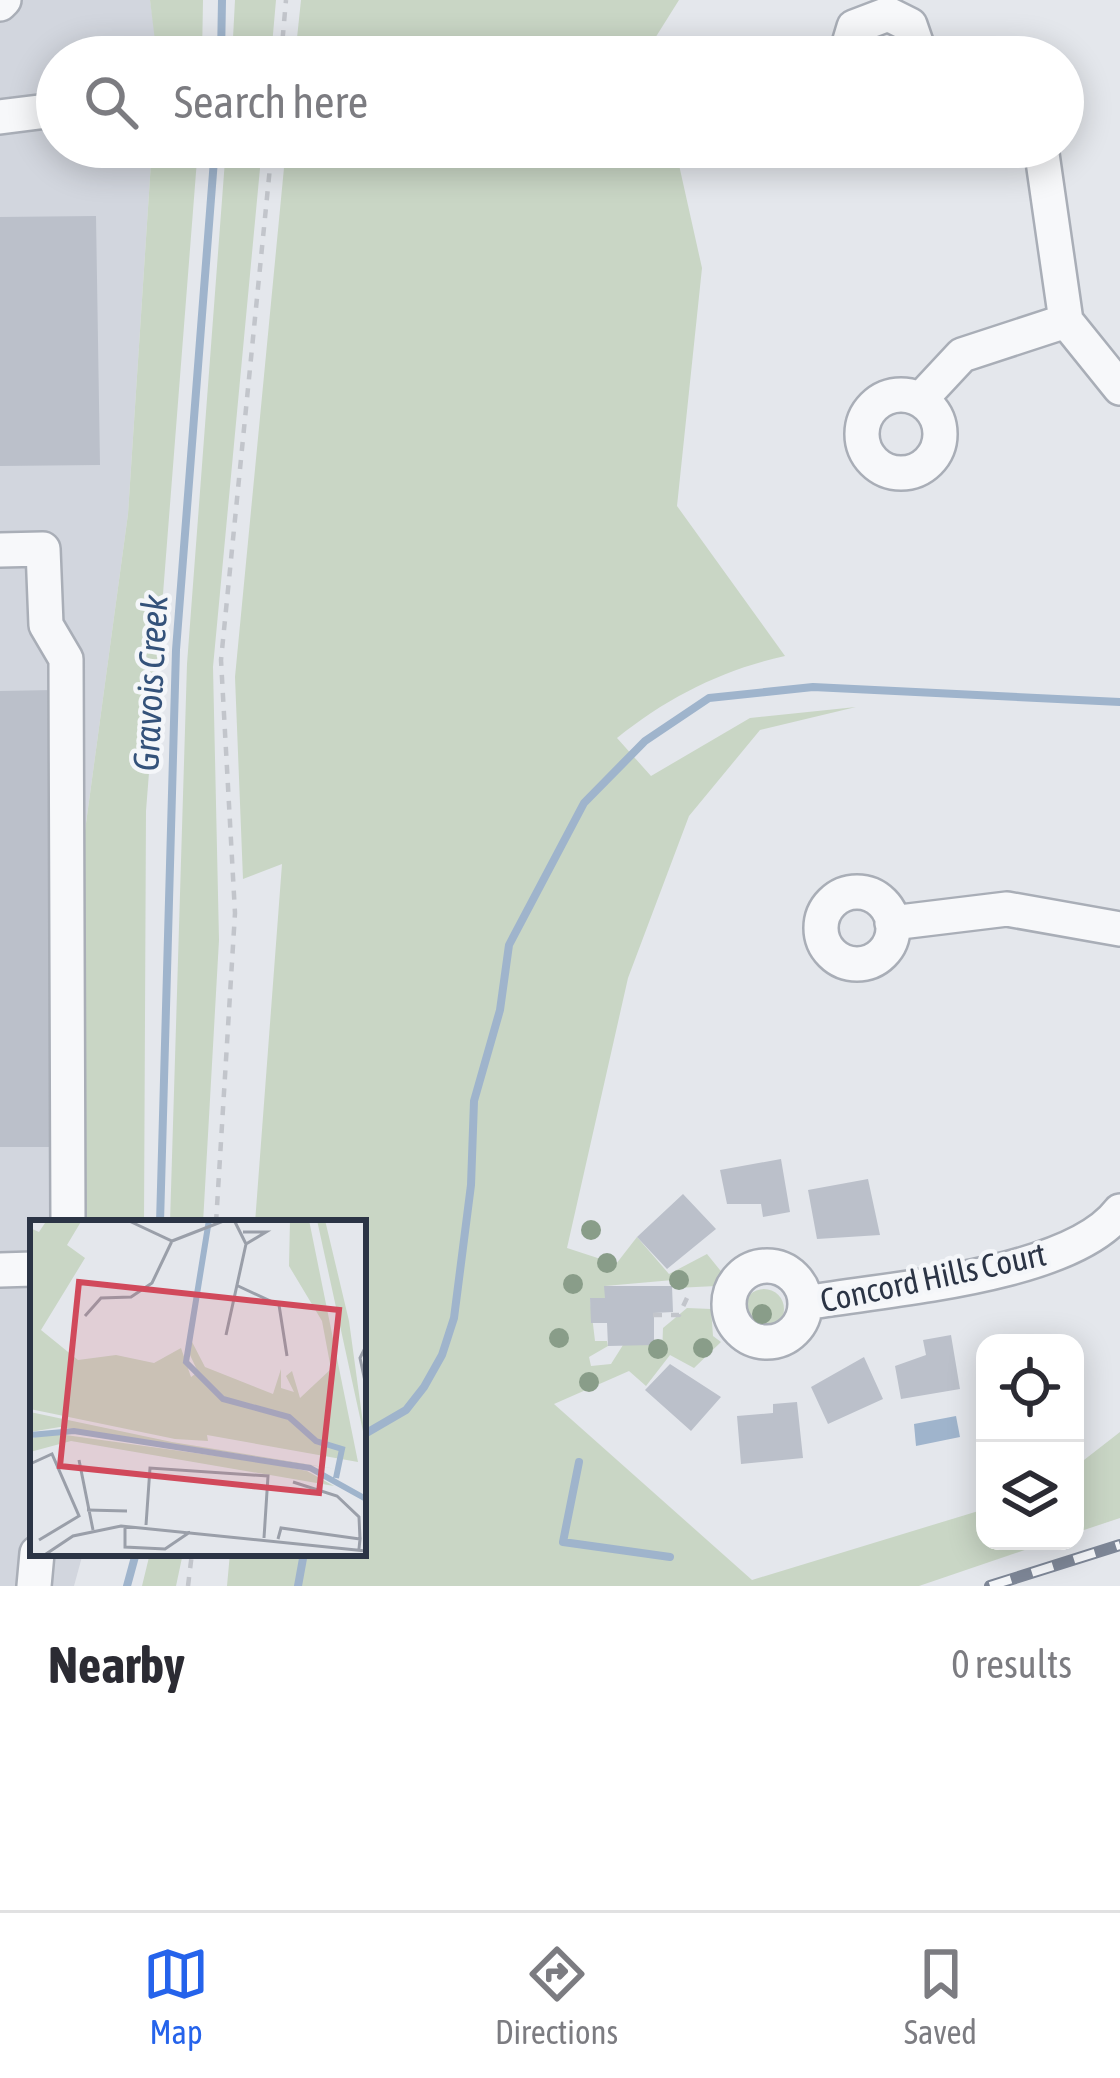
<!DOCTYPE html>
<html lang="en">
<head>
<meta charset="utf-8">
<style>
	body { margin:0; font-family:"Asap Condensed",sans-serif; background:#f7f7f7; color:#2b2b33 }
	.controls { position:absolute; right:36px; bottom:36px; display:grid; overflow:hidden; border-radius:24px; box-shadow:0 6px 30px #0003 }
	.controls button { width:108px; height:108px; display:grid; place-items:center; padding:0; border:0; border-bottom:3px solid #e1e1e2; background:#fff; color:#2b2b33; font:60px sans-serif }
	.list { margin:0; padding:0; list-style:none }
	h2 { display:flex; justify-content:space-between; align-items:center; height:156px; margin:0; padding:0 48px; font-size:51px }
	h2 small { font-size:39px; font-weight:400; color:#7c7c81 }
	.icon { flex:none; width:66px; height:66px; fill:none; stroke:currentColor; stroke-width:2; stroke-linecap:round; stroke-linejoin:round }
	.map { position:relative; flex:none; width:1120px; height:1586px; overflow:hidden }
	.search { position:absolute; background:#fff; box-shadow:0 6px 30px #0003; left:36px; right:36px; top:36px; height:132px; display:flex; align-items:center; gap:30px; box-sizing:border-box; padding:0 42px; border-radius:66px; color:#7c7c81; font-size:45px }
	.sheet { height:324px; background:#fff }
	nav { display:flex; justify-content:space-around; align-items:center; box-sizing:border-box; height:168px; border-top:3px solid #e1e1e2; background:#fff; font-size:33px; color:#7c7c81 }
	nav a { display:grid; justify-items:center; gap:6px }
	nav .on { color:#2563eb }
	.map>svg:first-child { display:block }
	.built { fill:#d2d6de }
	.green { fill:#c9d6c5 }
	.water { fill:#9fb4cc }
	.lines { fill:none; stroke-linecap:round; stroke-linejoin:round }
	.stream { stroke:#9fb4cc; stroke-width:8 }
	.building { fill:#bbc0ca }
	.minor-casing { stroke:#a9aeb7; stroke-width:38 }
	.path { stroke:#c2c5cb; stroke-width:4.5; stroke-dasharray:9 9; stroke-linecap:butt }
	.minor { stroke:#f7f8fa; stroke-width:33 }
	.rail-casing { stroke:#7d8696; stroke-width:12 }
	.rail { stroke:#f4f6f9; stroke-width:8; stroke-dasharray:22; stroke-linecap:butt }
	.tree { fill:#899d89 }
	.labels { text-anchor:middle; stroke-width:9; stroke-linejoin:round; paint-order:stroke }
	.street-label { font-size:33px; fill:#2b3445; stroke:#f4f6f9 }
	.water-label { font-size:36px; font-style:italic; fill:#34527a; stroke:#f4f6f9 }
	.inset-river { fill:none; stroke:#9fb4cc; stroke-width:6 }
	.inset-road { fill:none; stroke:#9a9fa9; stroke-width:3 }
	.view { fill:#d1495b; fill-opacity:0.15; stroke:#d1495b; stroke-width:6 }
	.inset-edge { fill:none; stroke:#2b3445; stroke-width:6 }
</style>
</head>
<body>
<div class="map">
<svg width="1120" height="1586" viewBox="0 0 1120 1586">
	<rect width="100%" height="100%" fill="#e4e7ec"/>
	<path class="built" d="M0,0h150l8,52 -1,5h-100v90h95l-24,367 -44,324 2,385h-53v330h50l-9,33h-74z"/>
	<path class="green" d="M150,0h53l-1,57h-45z
		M235,0h41l-5,57h-39z
		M301,0h378l-27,43 3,14h-360z
		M152,147h46l-52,664 -2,412h-58l-2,-385 44,-324z
		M226,147h36l-49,520 6,273 -16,283h-33l17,-559z
		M286,147h389l27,121 -25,238 108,150c-63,14 -117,41 -168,82l34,38 99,-58 106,-11 -96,23 -71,86 -61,162 -61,270 49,16 21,-27 32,37 38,-20 17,21 -8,11 -40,2 -3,-8 -68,6v12l-15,1 5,42h12l1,5 -19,11 2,9 20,-2 12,-19h29l10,9 1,-26 24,-20 24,1 2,27 8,6 -27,26 -24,-13 -24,31 -17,-15 -75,33 198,176 233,-71v32h66l-132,45h-692l3,-33h133v-330h-108l27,-359 -39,15 -8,-202z
		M744 1309a20 20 0 1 1 40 0a20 20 0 1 1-40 0Z
		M1120,1432v86l-45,15v-66z
		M150,1553h33l-7,33h-34z"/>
	<path class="water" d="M956,1416l4,21 -44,9 -2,-22z"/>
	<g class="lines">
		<path class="stream" d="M221,57l1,-57
			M160,1223l16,-573 39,-503
			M363,1435l43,-25 18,-23 18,-32 12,-37 17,-133 3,-84 26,-91 9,-65 75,-142 61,-62 64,-43 104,-11 307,15
			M579,1462l-16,80 107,15
			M127,1586l9,-33
			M298,1586l6,-33"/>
	</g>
	<path class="building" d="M96,216l4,249 -100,1v-249z
		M54,690l5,457h-59v-456z
		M781,1159l9,53 -27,5 -2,-13h-34l-7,-34z
		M868,1179l12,56 -63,4 -9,-49z
		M683,1194l33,35 -49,40 -30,-32z
		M604,1286h68l1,26 -19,1v32l-46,1 -1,-23h-16l-1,-25h15z
		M951,1335l9,54 -59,10 -6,-33 31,-11 -3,-15z
		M864,1357l19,42 -55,25 -17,-37z
		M670,1364l51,33 -30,34 -46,-41z
		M797,1402l6,56 -62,6 -4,-48 36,-3v-9z"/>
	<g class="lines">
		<g class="minor-casing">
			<path id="minor" d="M0,4l4,-4
				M845,57l9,-30 34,-13 22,11 11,32
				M0,117l47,-6
				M1041,147l25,174 54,67
				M862 434a39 39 0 1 1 78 0a39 39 0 1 1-78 0Z
				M920,400l42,-45 104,-34
				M0,550l43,-1 3,76 20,34 2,564
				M821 928a36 36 0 1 1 72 0a36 36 0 1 1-72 0Z
				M892,923l115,-14 113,20
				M729 1304a38 38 0 1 1 76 0a38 38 0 1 1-76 0Z
				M0,1270l33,-1
				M805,1303c80,-14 265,-26 315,-92
				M34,1586l3,-33"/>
		</g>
		<path class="path" d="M281,57l5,-57
			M216,1223l19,-310 -14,-253 51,-513
			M653,1315h26l8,-17
			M188,1586l4,-33"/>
		<use href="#minor" class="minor"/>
		<g class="rail-casing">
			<path id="rail" d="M990,1586l130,-41"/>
		</g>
		<use href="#rail" class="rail"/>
	</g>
	<g class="tree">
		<circle cx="591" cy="1230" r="10"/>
		<circle cx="607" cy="1263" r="10"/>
		<circle cx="679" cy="1280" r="10"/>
		<circle cx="573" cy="1284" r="10"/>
		<circle cx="762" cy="1314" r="10"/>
		<circle cx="559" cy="1338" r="10"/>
		<circle cx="703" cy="1348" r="10"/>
		<circle cx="658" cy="1349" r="10"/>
		<circle cx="589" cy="1382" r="10"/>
	</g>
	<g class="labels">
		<g class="street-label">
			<text transform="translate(933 1277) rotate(-12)" y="12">Concord Hills Court</text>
		</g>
		<g class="water-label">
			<text transform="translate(150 683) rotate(-87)" y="13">Gravois Creek</text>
		</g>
	</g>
	<g transform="translate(30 1220)">
		<rect width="336" height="336" fill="#e4e7ec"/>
		<path d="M17,0h35l-15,25 18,13 -44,72 37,30 38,-5 38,8 27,-15 10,29 7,-5 -8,-17v-17l15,29 68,27 8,-25v19l13,4 -8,-16 6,-5 8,27 31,-29 -9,-48 -33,-55 1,-46h19l49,242 -151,-27 1,6 -33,-2 -145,-30v-181l9,4zM287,0h8l24,101 17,124zM0,192l142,30 164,27 -276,-42 -30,5zM14,212l229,32 34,7 27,15 -263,-45 -41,11v-12z" fill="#c9d6c5"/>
		<path class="inset-river" d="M179,0l-23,142 37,37 66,18 27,24 26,8 -6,29M0,215l44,-4 236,37 56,31"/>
		<path class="inset-road" d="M97,0l45,21 54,-21M213,12h23l-20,12M206,65l43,20 8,51M55,96l16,-18 30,-1 21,-14 20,-42M196,115l20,-91 -12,-24M336,126l-6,12 6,28M49,240l14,70M0,244l22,-10 27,62 -40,24M263,262l44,14 22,21 1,22M57,290l40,1M116,305l4,-57 118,8 -4,62M95,306v21l40,2 25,-17M248,319l3,-11 79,11 -1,10M13,336l30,-20 48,-10 245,25"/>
		<path class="view" d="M49,62l260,28 -20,183 -259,-27z"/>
		<rect width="336" height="336" class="inset-edge"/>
	</g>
</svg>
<div class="controls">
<button><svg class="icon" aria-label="locate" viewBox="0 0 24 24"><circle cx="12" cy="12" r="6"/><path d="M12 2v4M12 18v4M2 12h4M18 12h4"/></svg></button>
<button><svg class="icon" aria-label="layers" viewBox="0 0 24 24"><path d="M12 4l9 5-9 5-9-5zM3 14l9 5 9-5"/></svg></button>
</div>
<div class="search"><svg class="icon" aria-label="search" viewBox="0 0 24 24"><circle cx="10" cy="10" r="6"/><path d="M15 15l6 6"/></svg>Search here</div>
</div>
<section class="sheet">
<h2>Nearby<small>0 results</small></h2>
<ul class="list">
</ul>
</section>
<nav>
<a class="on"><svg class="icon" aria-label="map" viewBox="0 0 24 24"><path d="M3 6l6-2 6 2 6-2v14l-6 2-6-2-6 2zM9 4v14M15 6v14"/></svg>Map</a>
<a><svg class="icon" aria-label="directions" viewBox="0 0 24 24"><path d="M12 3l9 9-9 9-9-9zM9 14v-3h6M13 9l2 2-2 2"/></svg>Directions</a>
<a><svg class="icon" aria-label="saved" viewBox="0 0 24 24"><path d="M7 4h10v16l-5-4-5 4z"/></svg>Saved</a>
</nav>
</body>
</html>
